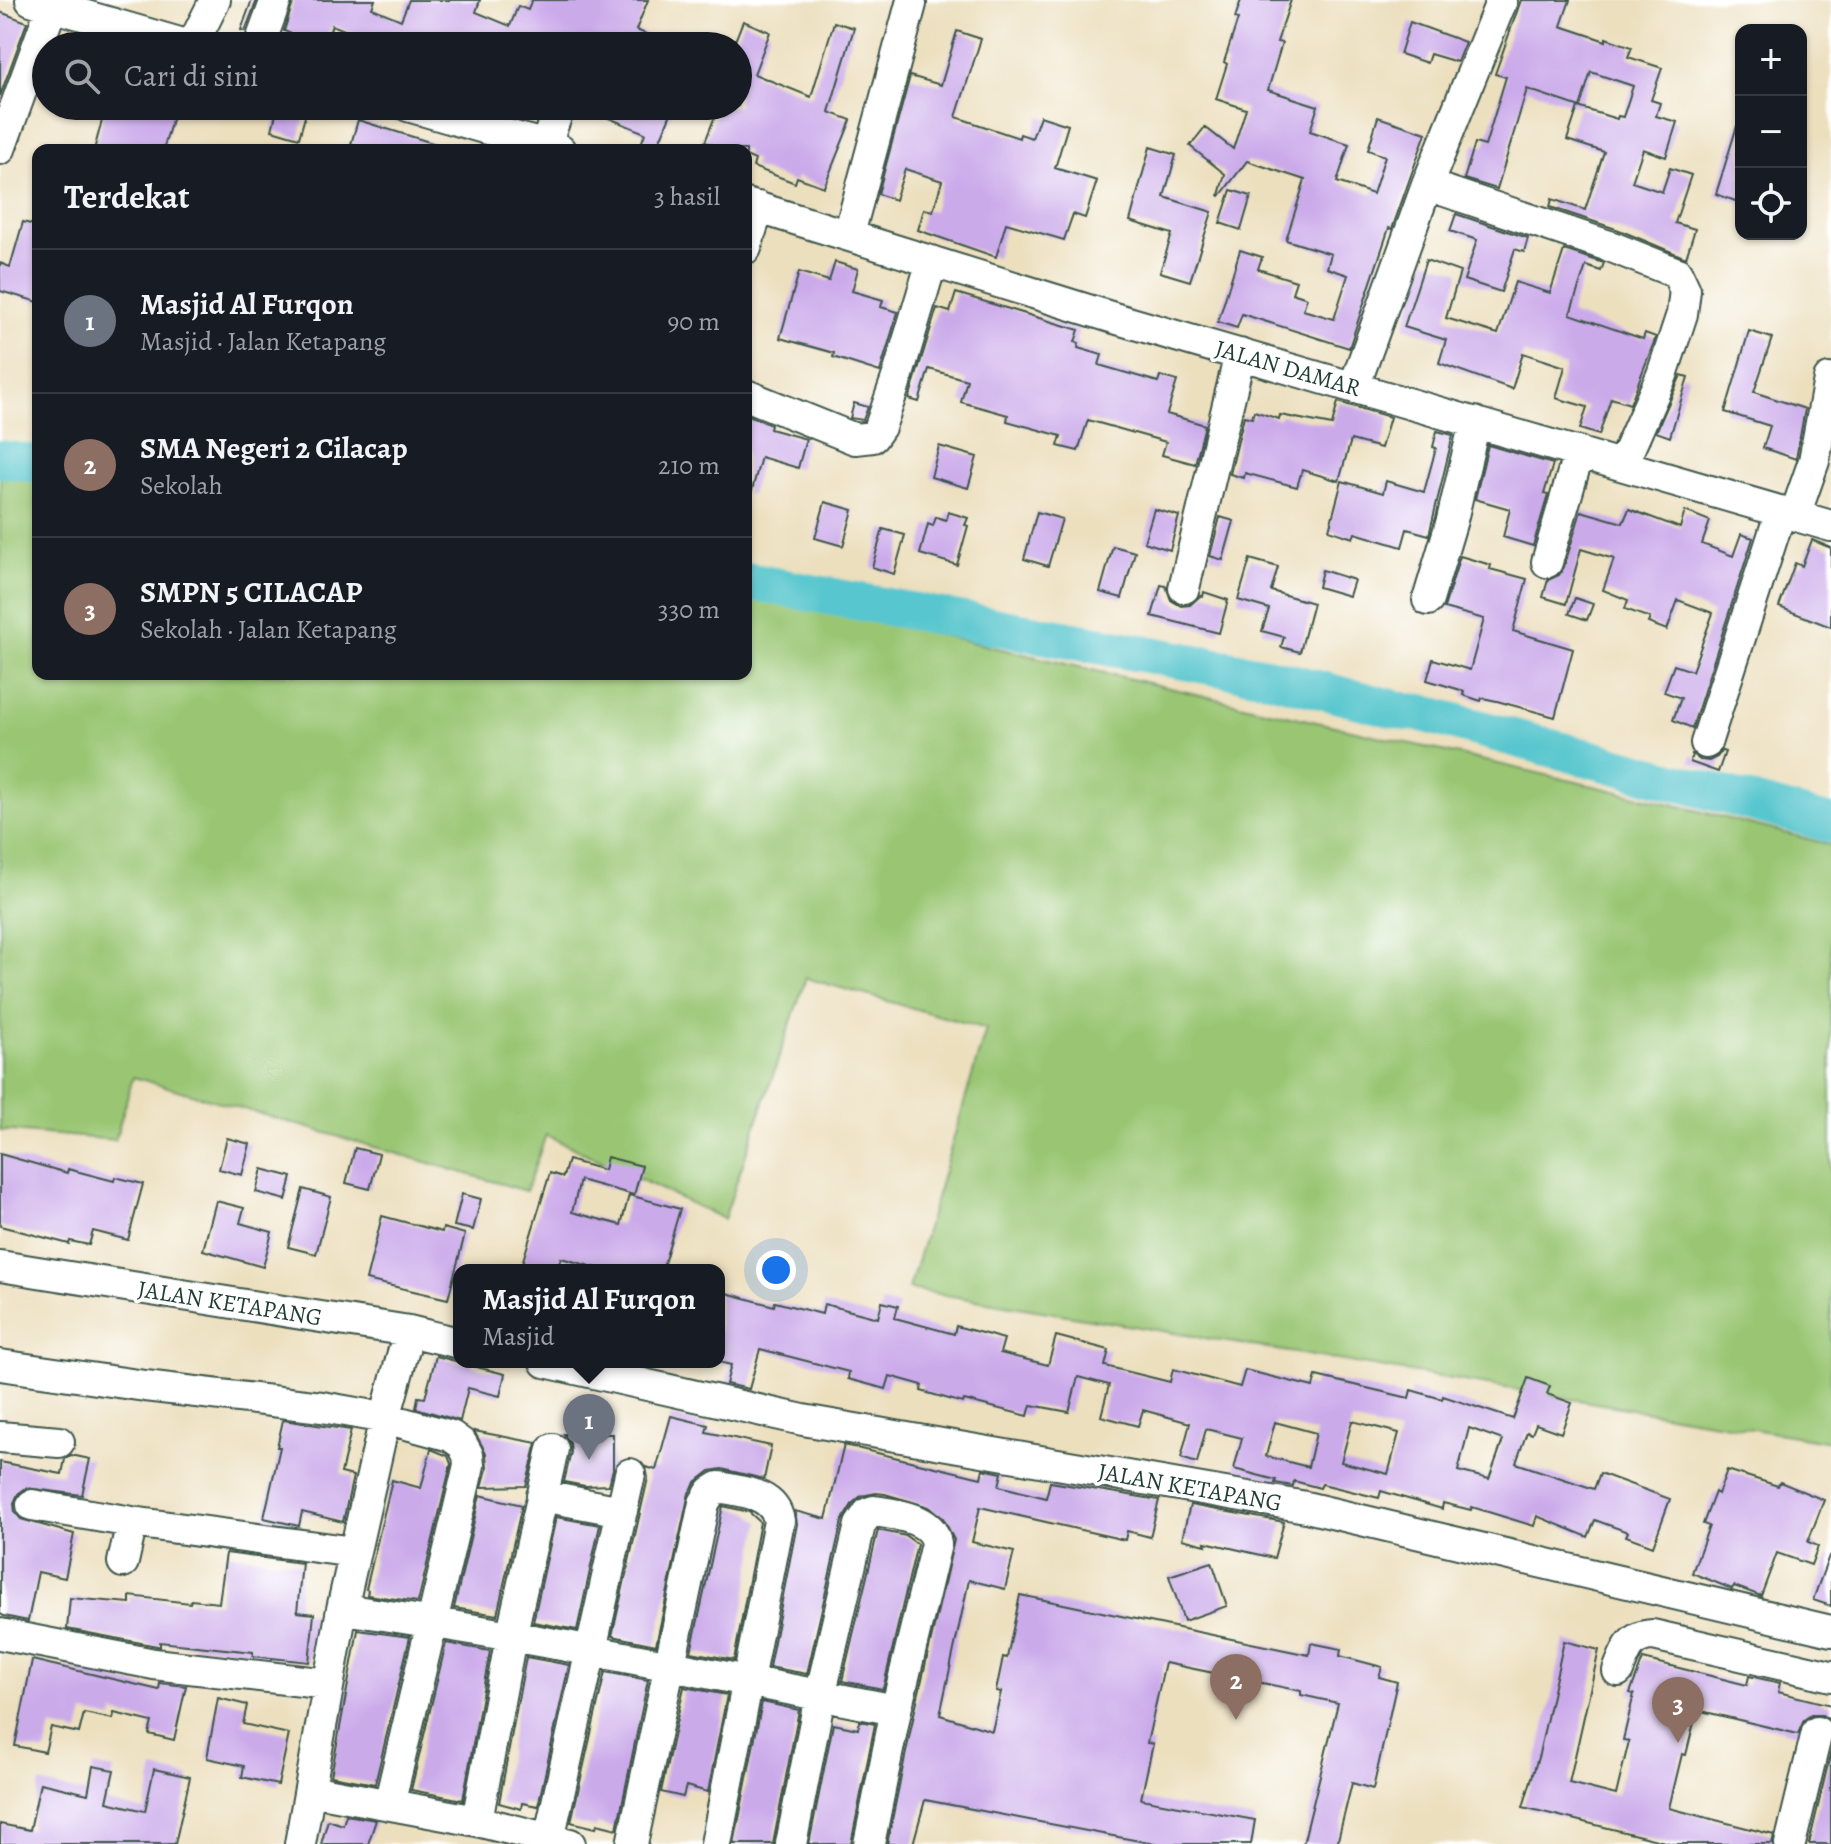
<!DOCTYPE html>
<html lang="id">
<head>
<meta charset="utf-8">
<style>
	body { margin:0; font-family:Alegreya,serif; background:#242831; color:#f1f3f6 }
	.controls { position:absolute; right:24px; top:24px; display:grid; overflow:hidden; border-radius:16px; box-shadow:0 2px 6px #0004 }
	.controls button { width:72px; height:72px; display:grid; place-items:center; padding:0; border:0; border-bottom:2px solid #363941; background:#171b24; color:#f1f3f6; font:40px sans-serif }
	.you { position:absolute; left:776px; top:1270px; width:28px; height:28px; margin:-20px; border:6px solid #fff; border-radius:50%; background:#1a73e8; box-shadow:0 0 0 12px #1a73e833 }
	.badge { display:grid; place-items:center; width:52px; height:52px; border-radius:50%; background:#1f6fb2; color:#fff; font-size:26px; font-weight:700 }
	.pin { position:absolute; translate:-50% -66px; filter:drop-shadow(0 2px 4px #0008) }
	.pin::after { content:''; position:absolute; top:42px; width:28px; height:24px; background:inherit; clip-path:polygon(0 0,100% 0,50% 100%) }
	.popup { position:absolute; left:453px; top:1264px; width:272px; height:104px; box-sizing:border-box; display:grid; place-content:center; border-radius:16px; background:#171b24; filter:drop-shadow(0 2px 6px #0005); font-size:26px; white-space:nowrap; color:#9ea1a6 }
	.popup b { font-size:30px; color:#f1f3f6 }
	.popup::after { content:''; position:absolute; left:50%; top:100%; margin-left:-16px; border:16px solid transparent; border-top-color:#171b24 }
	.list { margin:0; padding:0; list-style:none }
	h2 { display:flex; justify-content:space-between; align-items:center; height:104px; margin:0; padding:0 32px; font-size:34px }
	h2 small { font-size:26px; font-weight:400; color:#9ea1a6 }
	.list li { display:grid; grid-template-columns:52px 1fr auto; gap:24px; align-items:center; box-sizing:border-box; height:144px; padding:0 32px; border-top:2px solid #363941 }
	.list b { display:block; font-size:30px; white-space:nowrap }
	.list p { margin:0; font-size:26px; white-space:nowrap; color:#9ea1a6 }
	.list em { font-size:26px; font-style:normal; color:#9ea1a6 }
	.icon { flex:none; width:44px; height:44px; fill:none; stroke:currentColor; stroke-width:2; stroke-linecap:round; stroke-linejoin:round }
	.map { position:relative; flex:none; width:1831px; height:1844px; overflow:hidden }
	.search { position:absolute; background:#171b24; box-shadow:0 2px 6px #0004; left:32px; top:32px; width:720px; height:88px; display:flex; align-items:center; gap:20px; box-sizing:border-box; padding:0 28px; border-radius:44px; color:#9ea1a6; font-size:30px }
	.panel { position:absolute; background:#171b24; box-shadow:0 2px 6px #0004; left:32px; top:144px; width:720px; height:536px; border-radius:16px }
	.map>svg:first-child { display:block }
	.green { fill:#9ac673; stroke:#5c8254; stroke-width:2 }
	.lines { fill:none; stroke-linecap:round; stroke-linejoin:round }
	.river { stroke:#59c6ce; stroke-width:38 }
	.building { fill:#cbaaea; fill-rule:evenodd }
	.minor-casing { stroke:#3e5549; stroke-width:34 }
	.minor { stroke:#fff; stroke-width:30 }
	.labels { text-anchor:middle; stroke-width:7; stroke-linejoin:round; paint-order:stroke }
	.street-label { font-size:24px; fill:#1f3d34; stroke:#fff }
</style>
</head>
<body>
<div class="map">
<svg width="1831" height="1844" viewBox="0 0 1831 1844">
	<rect width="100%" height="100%" fill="#fff"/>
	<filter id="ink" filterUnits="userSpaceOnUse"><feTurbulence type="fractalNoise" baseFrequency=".0125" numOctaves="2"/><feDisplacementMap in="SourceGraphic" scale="16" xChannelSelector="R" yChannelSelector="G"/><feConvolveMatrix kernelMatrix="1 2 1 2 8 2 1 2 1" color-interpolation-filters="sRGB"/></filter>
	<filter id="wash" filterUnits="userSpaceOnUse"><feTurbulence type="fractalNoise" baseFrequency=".006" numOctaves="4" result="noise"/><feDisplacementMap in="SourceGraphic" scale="32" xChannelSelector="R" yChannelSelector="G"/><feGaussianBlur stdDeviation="1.8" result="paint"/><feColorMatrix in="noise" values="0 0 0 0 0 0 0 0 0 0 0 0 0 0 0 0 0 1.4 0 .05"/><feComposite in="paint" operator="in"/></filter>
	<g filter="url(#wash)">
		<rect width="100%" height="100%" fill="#ecdfbe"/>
		<path class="green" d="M0,475l38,5v194h708v-84l921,213 164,42v597l-922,-153 77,-260 -180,-51 -82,241 -178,-84 -20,56 -393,-114 -18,63 -115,-10z"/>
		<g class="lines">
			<path class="river" d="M0,459l38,5
				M746,581l520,95 141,36 15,1 409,111"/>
		</g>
		<g id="blocks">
			<path class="building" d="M252,0h5l-12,31 -4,-1z
				M294,0h81l-3,8 29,12 8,-20h71l-4,12 34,14 8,-20 10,4 4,-10h116l-12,30 37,15 -311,1 3,-8 -33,-13 -8,21h-20l2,-6 -22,-9z
				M1241,0h50l-14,42 5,1 -14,47 50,16 -8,25 39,13 -12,38 36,12 12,-38 -17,-6 10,-33 48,16 -34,96 -3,-1 -40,120 -107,-34 -5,14 -19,-6 22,-72 22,7 -4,12 38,12 -4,12 15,5 -4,12 31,9 14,-44 -21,-7 4,-14 -45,-14 19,-60 -58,-19 -27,35 -1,-1 6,-21 -35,-28 15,-19 28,22 13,-40 -30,-10 11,-35 -3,-2 14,-43 -3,-1z
				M1521,0h49l-9,26 45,15v-3l26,9 -4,10 34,11 -11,32 9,3 -4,13 21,6 -11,35 -23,-8 -11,33 30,10 8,-24 21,7 -16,48 20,6 -9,29 -67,-28 -69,-23 2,-8 33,11 19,-58 -37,-12 11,-33 39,12 1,-3 5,1 10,-31 -42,-14 -11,35 -53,-18 -30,100 -33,-10 11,-36 10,3 21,-69 -11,-3z
				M0,12l27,10 -27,74z
				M743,21l27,11 -16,42 57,23 23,-75 20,6 -25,84 22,8 -27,67 -27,-10 -2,6 -42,-16 2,-7 -9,-4v-6h-20l-21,-8 14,-36h19v-60h-5z
				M1410,22l55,20 -8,20 -27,-8 -3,9 -27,-9z
				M957,31l24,8 -25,78 63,21 1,-4 12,4 8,-22 28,9 -13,43 42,13 -12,37 -12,-4 -9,26 -58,-17 -10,34 -78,-27 6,-21 9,2 9,-30 -37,-12 -10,31 -17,-6 32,-118 31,9z
				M106,106h70l-13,44h-69z
				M278,106l28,7 -7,25 -27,-8z
				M580,106h94l-18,44h-17l6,-17z
				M358,120l81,25 -1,5h-83l1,-5 -5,-1z
				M1737,126h4v77l-25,-9z
				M1150,147l26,8 -12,42 48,15 -22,69 -30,-9 12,-38 -42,-13z
				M1231,190l20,6 -10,34 -21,-7z
				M1456,214l72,24 -4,14 -9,-3 -14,43 -37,-12 13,-40 -27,-9z
				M23,222l15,4v76l-38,-11v-28l10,4z
				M1564,250l40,13 -3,8 -15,-5 -16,48 73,25 2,-6 11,4 -26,67 -19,-6 -12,37 -19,-6 7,-22 -31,-9 9,-31 -42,-14 -11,36 -73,-26 7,-23 -42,-13 22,-67 34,12 -14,46 52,16 17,-52 35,11z
				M835,262l23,7 -6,22 31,9 -2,7 17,5 -18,60 -47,-15 1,-4 -54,-15 19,-66 30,9z
				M956,293l123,37 -4,12 4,1 -1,5 24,7 -3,10 59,17 2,-6 17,5 -10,33 38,11 -10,39 -33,-9 4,-13 -78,-22 -10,31 -20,-5 3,-10 -54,-15 1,-6 -47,-13 6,-22 -38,-11 -10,33 -10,-3 28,-91 13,4z
				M1749,331l23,7 -18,54 51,17 -9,50 -33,-11 7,-22 -45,-14z
				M1681,375l7,2 -18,60 -14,-5z
				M1338,402l52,15 -9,31 -30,-8 -12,41 -37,-11 -5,17 -52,-14 -1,5 -14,-4 14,-58 8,2 2,-7 25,8 1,-4 52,10z
				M854,403l14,4 -5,13 -13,-2z
				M746,414l25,11 -1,4 36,10 -8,29 -37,-11 -10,37h-5z
				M1437,431l16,4 -24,100 -22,-6 -5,18 -47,-14 -2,5 -24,-8 13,-49 41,12 3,-12 38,11 12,-44 -3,-1z
				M1488,445l65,19 -9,30 4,1 -15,51 -30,-9 7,-28 -35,-10z
				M939,446l38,11 -9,31 -37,-11z
				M825,502l28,8 -10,36 -28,-8z
				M1154,509l25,7 -9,34 -26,-8z
				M1629,509l51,19 5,-17 25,10 -8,23 31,12 8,-22 12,4 -61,190 -19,-8 8,-22 -17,-6 10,-27 18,6 21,-58 -35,-13 -11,30 -19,-7 2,-5 -25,-9 3,-9 -25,-10 11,-31 -33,-10 -15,55 -23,-7 5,-17 11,-5 5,-8 17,-56 42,12z
				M948,512l20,6 -3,7 3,1 -11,39 -37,-11 8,-30 5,2 3,-9 10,3z
				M1037,512l25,7 -14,47 -24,-7z
				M1220,517l14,4 -11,39 -13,-4z
				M883,529l22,6 -11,39 -22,-7z
				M1812,540l19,8v79l-52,-20 16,-44 7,3z
				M1113,546l22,6 -13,46 -22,-6z
				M1460,556l31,9 -1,4 37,10 -14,52 60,18 -18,68 -58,-16 -15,-3 -1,3 -18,-6 1,-4 -37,-11 6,-21 37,11 14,-51 -40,-11z
				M1250,559l28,8 -7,24 42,12 -13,49 -19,-5 3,-10 -22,-6 7,-22 -31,-9z
				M1322,570l32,10 -5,16 -31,-9z
				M1161,585l5,1 5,14 10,6 9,-1 10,-9 3,1 1,-5 24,8 -9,33 -67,-17z
				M1575,598l18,6 -6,16 -18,-6z
				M1722,751l3,1 -7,20 -28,-10 2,-8 8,6 9,1 8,-4z
				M227,1138l23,6 -8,31 -23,-6z
				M355,1148l24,6 -9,35 -24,-6z
				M0,1154l67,19 1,-4 46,12 1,-4 28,7 -15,56 -35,-9 -4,14 -19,-4 -1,3 -69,-18z
				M607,1157l35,9 -8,29 -54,-15 -8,32 49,13 8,-30 51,14 -18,61h-57l-44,-12 -5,12h-36l30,-97 13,4 5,-17 36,10z
				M262,1169l30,8 -6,23 -30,-8z
				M303,1189l28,8 -15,57 -28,-7z
				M462,1194l19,5 -8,31 -19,-4z
				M216,1201l28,7 -4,15 32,9 -9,35 -60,-17z
				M382,1216l60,16 1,-4 22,6 -17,65 -82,-19z
				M719,1291l55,15 1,-4 47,12 2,-10 54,14 4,-16 16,4 -3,12 59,16 2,-8 48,13 -4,14 48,12 8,-29 53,14 -4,16 65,16 3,-13 67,18 5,-17 68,17 3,-11 93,22 2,-8 31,9 1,-3 70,23 15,-41 22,8 -3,8 25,9 -11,30 -25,-9 -4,10 -5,-2 -11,31 78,26 6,-16 70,26 -17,47 -27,-10 2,-4 -33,-12 -7,17 -51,-21 -3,10 -62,-19 -1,3 -28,-7 -1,6 -61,-18 -2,7 -57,-14 -2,4 -26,-7 -1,5 -18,-3 1,-3 -42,-11 8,-31 -36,-9 -9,34 -16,-5 9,-35 -47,-13 -5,16 -37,-10 8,-31 -31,-8 -9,35 -38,-7 -3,11 -64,-16 -1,3 -42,-12 1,-6 -32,-9 -4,13 -38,-10 1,-7 -89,-23 -11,40 -23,-5 5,-19 -12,-3zM1352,1421l47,12 -11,41 -47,-12zM1275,1422l41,11 -8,34 -42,-11zM1469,1428l34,12 -14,39 -31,-8z
				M436,1356l23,6h14l-1,4 33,8 -5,22 -32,-8 -8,33 -44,-13 2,-11 7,1z
				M671,1416l37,9 -2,7 65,14 -7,33 -42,-10 -12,2 -14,11 -7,11 -33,152 -44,-9 36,-158 -2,-11 10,3z
				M283,1420l68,10 -10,43 12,3 -10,46 -41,-10 -3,14 -35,-8 16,-71h-3z
				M474,1431l63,12 -11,43 -44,1 5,-18 -1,-16z
				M564,1434h49v35l-4,16 -24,1 -21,-4 7,-30 -1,-9z
				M844,1445l137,33 2,-9 19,4 -3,13 47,12 4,-16 109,18 -9,37 -23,-6 -2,9 -145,-33 -8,35 42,10 -9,37 -36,-9 -29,135 52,16 9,-39 -5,-1 7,-34 4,1 13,-63 289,60 2,-12 30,6 -1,7 42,11 -3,10 18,5 -24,107 -21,-6 -15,61h-34l35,-141 -37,-8v-4l-136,-28 -18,80 6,1 -12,55 114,21 -4,24h-96l-230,-44 -12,44h-26l27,-130 40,-174 -11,-22 -14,-11 -44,-13 -9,-1 -15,3 -8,7 -11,18 -35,153 -38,-7 28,-143 -2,-13 31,8z
				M431,1449l17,7 3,8 -33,138 -51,-7 1,-5 -2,-1 26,-109 29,8z
				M71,1455l19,4 -8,36 -56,-7 -8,6 -4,9 1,9 6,7 53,15 -9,44 -27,-6 -10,49 -24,-5 -4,-2v-152l62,12 3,-15z
				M1727,1470l51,16 2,-4 44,18 -16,42 10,4 -7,19 -34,-12 -16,43 -27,-10 -2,3 -40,-16 17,-47 -6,-2 12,-32 3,2z
				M480,1495l42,10 -25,110 -43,-7z
				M1190,1505l94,17 -10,36 -69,-16 1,3 -24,-6z
				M723,1506l26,6 11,10 -26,138 -43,-8z
				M556,1517l44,8 -23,105 -44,-8z
				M878,1530l28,6 11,8 -34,145 -41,-8z
				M226,1553l76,10 -5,49 17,2 -5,48 -56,-6v-4l-93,-10v5l-3,-1 -90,-17 3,-31 60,5v-7l60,7 1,-3 28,3z
				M1829,1556h2v50l-18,-6z
				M1212,1562l15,44 -43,15 -15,-45z
				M358,1630l52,7 -35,147 -44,-8z
				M1564,1641l35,9 -30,133 47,12 13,-54 -6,-1 11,-46 -4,-1 13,-34 104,26 2,-9 31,7 -2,9 53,13v16l-9,-6h-11l-7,5 -6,14 -101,-24 -11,45 -4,-1 -13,54 105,27 -2,9h-99l-150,-37 16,-53z
				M446,1643l44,8 -27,149 -52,-10z
				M526,1657l43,8 -31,141 -16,-3 -1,6 -22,-6z
				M32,1660l127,30 1,-7 26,3 -12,54 -25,-6 3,-12 -38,-9 -1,6 -29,-6 -5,20 -28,-6 -6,25 -30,-6z
				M605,1672l43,8 -31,149 -20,-5 -1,4 -25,-6z
				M684,1687l43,8 -19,97 -22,-6 -3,11 -22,-5z
				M218,1698l29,7 -4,19 46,10 -11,51 -36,-8 2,-11 -37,-8z
				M762,1702l37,8 -26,134h-39z
				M860,1721l15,3 -24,120h-42l24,-120 25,5z
				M1831,1751v93h-22z
				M93,1766l21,4 -7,32 38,9 9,-42 36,8 -15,67h-175v-20l30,6 10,-47 48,11z
				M346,1815l30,5 -8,24h-47l7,-24 15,5z"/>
		</g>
	</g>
	<g filter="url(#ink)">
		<use href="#blocks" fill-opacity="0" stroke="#3e5549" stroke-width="2"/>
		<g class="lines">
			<g class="minor-casing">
				<path id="minor" d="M31,0l159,46
					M192,46l23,-46
					M259,46l17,-46
					M408,106l152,44
					M545,146l15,-40
					M0,149l52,-143
					M1427,185l185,62 65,26 8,17 -3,24 -20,61 -40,90
					M746,204l368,114 717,208
					M849,234l62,-230
					M746,248l12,-41
					M1354,387l73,-202 75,-185
					M746,395l109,44 18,-2 7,-10 18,-52 34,-114
					M1795,515l19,-54 15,-82
					M1547,562l32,-110
					M1184,588l56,-234
					M1428,600l24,-80 23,-98
					M1706,743l75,-232
					M0,1266l409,65 50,12
					M545,1362l258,58 503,87 525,124
					M0,1365l145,21 177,21 63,11 66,18 11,8 6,11 1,10 -80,340
					M0,1437l59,5
					M542,1496l80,15
					M32,1505l100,17 222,30
					M123,1562l9,-40
					M342,1609l43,-191 24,-87
					M0,1634l154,30 174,20
					M1618,1671c8,-20 11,-35 35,-36l178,41
					M310,1790l167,31 93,23
					M477,1821l34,-184 42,-188
					M549,1839l81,-365
					M300,1844l42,-235c186,26 370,66 554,101l40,-166c-2,-26 -40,-30 -62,-33l-6,2 -8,12 -40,171 -29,148
					M632,1844l72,-341 7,-11 8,-5c24,5 55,6 60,34l-63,323
					M869,1844l27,-134
					M1790,1844l27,-112"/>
			</g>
			<use href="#minor" class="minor"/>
		</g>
	</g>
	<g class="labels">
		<g class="street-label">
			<text transform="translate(1288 368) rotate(16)" y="8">JALAN DAMAR</text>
			<text transform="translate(230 1303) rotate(9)" y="8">JALAN KETAPANG</text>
			<text transform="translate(1190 1487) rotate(10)" y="8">JALAN KETAPANG</text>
		</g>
	</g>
</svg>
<div class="controls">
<button>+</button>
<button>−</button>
<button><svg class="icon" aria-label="locate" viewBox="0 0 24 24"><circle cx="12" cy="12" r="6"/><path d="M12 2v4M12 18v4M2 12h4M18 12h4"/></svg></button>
</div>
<div class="you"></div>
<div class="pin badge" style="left:589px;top:1460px;background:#6b7280">1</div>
<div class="popup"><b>Masjid Al Furqon</b>Masjid</div>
<div class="pin badge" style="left:1236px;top:1720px;background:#8d6e63">2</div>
<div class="pin badge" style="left:1678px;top:1743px;background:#8d6e63">3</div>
<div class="search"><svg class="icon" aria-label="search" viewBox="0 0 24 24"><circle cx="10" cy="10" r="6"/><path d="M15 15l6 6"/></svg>Cari di sini</div>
<section class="panel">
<h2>Terdekat<small>3 hasil</small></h2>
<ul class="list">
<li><span class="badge" style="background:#6b7280">1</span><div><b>Masjid Al Furqon</b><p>Masjid · Jalan Ketapang</p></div><em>90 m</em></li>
<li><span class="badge" style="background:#8d6e63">2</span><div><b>SMA Negeri 2 Cilacap</b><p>Sekolah</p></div><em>210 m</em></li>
<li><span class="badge" style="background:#8d6e63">3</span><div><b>SMPN 5 CILACAP</b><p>Sekolah · Jalan Ketapang</p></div><em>330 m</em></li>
</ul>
</section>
</div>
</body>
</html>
